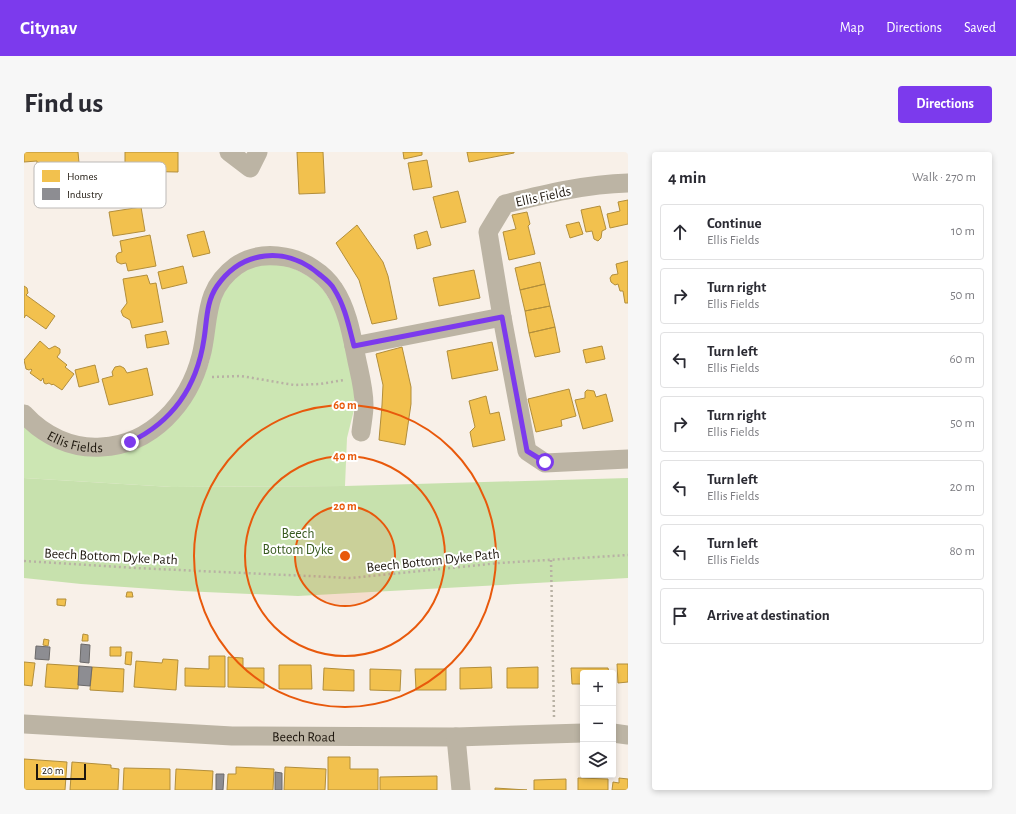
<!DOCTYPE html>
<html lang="en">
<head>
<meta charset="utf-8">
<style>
	body { margin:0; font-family:"Alegreya Sans",sans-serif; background:#f7f7f7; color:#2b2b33 }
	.controls { position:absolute; right:12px; bottom:12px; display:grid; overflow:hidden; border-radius:4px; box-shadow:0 2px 6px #0003 }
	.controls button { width:36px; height:36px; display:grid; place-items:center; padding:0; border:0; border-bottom:1px solid #e1e1e2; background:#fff; color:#2b2b33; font:20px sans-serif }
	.scale { position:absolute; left:12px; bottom:10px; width:50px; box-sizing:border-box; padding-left:4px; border:2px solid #1e170e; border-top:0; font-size:11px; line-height:14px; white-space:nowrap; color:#1e170e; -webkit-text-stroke:3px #fff; paint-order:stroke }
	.stop { position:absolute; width:12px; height:12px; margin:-9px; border:3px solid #7c3aed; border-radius:50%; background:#fff }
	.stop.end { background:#7c3aed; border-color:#fff; box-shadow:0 1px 4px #0008 }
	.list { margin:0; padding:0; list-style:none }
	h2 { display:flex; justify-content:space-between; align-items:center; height:52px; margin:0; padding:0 16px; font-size:17px }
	h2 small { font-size:13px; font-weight:400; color:#7c7c81 }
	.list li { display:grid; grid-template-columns:26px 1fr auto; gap:12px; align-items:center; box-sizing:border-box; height:56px; margin:0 8px 8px; padding:0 8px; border:1px solid #e1e1e2; border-radius:4px }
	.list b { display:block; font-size:15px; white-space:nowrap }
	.list p { margin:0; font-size:13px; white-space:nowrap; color:#7c7c81 }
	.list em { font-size:13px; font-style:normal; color:#7c7c81 }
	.icon { flex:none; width:22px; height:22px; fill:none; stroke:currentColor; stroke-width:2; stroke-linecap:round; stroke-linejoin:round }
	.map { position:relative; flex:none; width:604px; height:638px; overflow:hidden; border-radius:4px }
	header { display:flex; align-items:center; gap:24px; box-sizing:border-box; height:56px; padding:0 20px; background:#7c3aed; color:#fff }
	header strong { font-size:19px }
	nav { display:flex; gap:22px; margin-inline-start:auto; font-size:14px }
	.intro { display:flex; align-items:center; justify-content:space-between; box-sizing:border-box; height:96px; padding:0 24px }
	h1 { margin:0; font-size:28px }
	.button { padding:10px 18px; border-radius:4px; background:#7c3aed; color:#fff; font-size:14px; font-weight:700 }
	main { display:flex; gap:24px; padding:0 24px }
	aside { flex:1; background:#fff; border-radius:4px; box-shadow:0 2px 6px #0003 }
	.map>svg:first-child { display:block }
	.green { fill:#cce6b3 }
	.forest { fill:#c7e1ad }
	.homes { fill:#f2c14e; stroke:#b28e3b }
	.industry { fill:#8d8d92; stroke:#6c6a6a }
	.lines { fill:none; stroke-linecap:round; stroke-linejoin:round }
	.path { stroke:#b8b1a4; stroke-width:2.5; stroke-dasharray:2 3; stroke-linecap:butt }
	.minor { stroke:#bcb4a4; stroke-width:19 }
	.route { stroke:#7c3aed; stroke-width:5 }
	.ring { fill:none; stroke:#e8590c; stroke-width:2 }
	.labels { text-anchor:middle; stroke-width:4; stroke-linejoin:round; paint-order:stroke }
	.street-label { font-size:14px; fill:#1e170e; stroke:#fff }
	.park-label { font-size:14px; fill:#37591e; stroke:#fff }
	.key { fill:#fff; stroke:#bcb9b7; stroke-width:1 }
	.key-label { font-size:11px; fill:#1e170e }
	.centre { fill:#e8590c; stroke:#fff; stroke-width:2 }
	.ring-label { font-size:12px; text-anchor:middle; font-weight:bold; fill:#e8590c; stroke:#fff; stroke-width:4; stroke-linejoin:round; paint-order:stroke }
</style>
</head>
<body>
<header>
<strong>Citynav</strong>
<nav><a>Map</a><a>Directions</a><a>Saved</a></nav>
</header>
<div class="intro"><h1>Find us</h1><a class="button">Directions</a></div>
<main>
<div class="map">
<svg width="604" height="638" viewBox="0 0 604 638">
	<rect width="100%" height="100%" fill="#f8f0e8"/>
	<path class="green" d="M258,110l37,20 20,34 15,68v26l-7,28 -2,48 -173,1 -148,-9v-52l88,29 18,-4 22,-12 48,-55 6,-13 4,-12 5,-49 14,-27 13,-11 12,-7z"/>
	<path class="forest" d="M0,326l148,9 173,-1 283,-8v100l-330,18 -116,-5 -101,-7 -57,-6z"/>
	<path class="homes" d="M0,0h54l1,11 -42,4v-6l-13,1z
		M101,0h53v20l-53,-1z
		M273,0h26l2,41 -26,1z
		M379,0h19v3l-18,4z
		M443,0h47v1l-45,9z
		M403,8l5,27 -19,3 -5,-27z
		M434,39l8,31 -25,6 -8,-31z
		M604,48v24l-18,4 -3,-14 13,-3 -2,-9z
		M576,54l6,23 -4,2 -1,7 -3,3 -4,-2 -2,-8 -6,1 -5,-22z
		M117,55l4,24 -32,5 -4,-24z
		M503,60l3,12 -2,2 7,28 -26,6 -6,-28 13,-3 -4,-14z
		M555,70l4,12 -13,4 -4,-13z
		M333,73l26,37 5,14 9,43 -25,5 -13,-44 -23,-37z
		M180,79l6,22 -17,4 -6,-22z
		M403,79l4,14 -14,4 -3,-14z
		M126,83l6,31 -28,5 -2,-8 -5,1 -4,-2 -1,-6 2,-3 4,-1 -2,-11z
		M604,109v42h-3l-2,-12h-3l-2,-7 -3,1 -4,-3 -1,-4 2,-3 6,-1 -2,-10z
		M516,110l5,22 -25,6 -5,-22z
		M159,114l4,17 -25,6 -4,-17z
		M450,118l6,28 -41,8 -6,-28z
		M123,123l3,9 6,-1 7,39 -31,6 -2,-8 -7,-4 -2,-5 6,-8 -4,-24z
		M521,132l5,22 -25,5 -5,-21z
		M0,134l3,2 1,5 -2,2 29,21 -9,13 -20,-14 -2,3z
		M526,154l5,21 -26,6 -4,-22z
		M531,175l5,25 -25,5 -6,-24z
		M142,179l3,13 -22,4 -2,-13z
		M16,189l9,8 6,-3 5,3v4l-3,4 10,8 -2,2 9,7 -12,16 -9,-6 -1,1 -3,-2 -3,1 -2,-1 -1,-5 -2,3 -11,-8 2,-3 -1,-1 -2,1 -3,-1 -2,-9z
		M468,190l6,28 -46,9 -5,-28z
		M578,194l3,13 -19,4 -3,-13z
		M378,195l9,40v17l-6,41 -26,-5 3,-35 1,-20 -7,-31z
		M71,213l4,17 -20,5 -4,-17z
		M96,214l4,2 3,5 20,-5 6,27 -44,10 -7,-26 11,-3 -1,-4 3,-5z
		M545,237l7,27 -15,4 1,6 -26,6 -8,-33z
		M563,238l7,1 2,6 10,-3 7,27 -30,8 -8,-29 10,-2v-6z
		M462,244l4,18 9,-2 6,28 -32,7 -3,-15 5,-5 -6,-26z
		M103,440h5l1,5h-7z
		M33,447h9l-1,7 -8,-1z
		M59,482l5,1v6h-6z
		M20,487l5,1 -1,6 -5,-1z
		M86,495h11v9h-11z
		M102,500h6l-1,13 -6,-1z
		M185,504h16v31l-40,-1v-18l24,1z
		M204,505l15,1v10h21v20l-36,-1z
		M139,507l15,1 -2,30 -42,-3 2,-26 26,2z
		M0,510l11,1 -3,23 -8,-1z
		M23,512l32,2 -1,23 -33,-2z
		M593,512h11v18l-10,1z
		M255,513h32l1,24h-33z
		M68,515l32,2 -1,23 -33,-2z
		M467,515l1,21 -32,1v-21z
		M514,515v21h-31v-20z
		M300,516l30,2v21l-31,-1z
		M547,516h37l1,5h-26v11h-11z
		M346,517l31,1 -1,21 -30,-1z
		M391,517h31v21h-30z
		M304,605h22v12h28v21h-50z
		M0,607l43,3 -2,28h-41z
		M48,610l39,3v3l8,1 -1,21h-48z
		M212,615l38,2 -1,21h-46l1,-16h8z
		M261,615l41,2 -1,21h-41z
		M100,616l46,1v21h-47z
		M152,617l37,2 -1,19h-37z
		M413,624v14h-57v-13z
		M554,626l30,1v11h-30z
		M595,626l9,1v11h-16l1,-8 6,1z
		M542,627v11h-32v-10z
		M471,636l32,2h-32z"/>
	<path class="industry" d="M57,492l9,1 -1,18 -9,-1z
		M12,494l14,1 -1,13 -14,-1z
		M55,514l13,1 -2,19 -12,-1z
		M251,620l7,1v17h-7z
		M192,622h8l-1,16h-7z"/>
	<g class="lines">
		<path class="path" d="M188,225l29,-1 53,9 26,-1 24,-4
			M527,408l3,157
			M0,409l112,7 215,10 148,-15 129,-8"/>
		<g class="minor">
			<path d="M205,0l21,16 8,-16"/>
			<path d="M604,31c-41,1 -83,11 -123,21l-17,28 14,85 25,134 18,12 83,-4"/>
			<path d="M330,194l148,-29"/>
			<path id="s1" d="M0,262c20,22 48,35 77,33 51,-2 88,-44 100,-91 9,-34 1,-65 35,-90 14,-10 32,-12 49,-9 18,3 39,16 49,32 14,21 18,48 23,72 3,14 7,29 7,44 0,9 -2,18 -3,27"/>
			<path id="s2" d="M0,572l208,12 224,1 127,-4"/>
			<path d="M589,581l15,2"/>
			<path d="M432,585l5,53"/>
		</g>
	</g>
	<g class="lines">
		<path class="route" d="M106,290c44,-21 67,-56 74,-103 3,-18 2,-37 13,-53 25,-36 69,-40 102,-12 5,4 12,9 15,15 11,17 15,38 20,57l148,-29 25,134 18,11"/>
	</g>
	<circle cx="321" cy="404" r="50" fill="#e8590c" fill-opacity=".12"/>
	<g class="ring">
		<circle cx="321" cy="404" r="50"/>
		<circle cx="321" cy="404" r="100"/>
		<circle cx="321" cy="404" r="151"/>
	</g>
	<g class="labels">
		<g class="street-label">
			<text transform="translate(519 44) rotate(-12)" y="5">Ellis Fields</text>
			<text dy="5" stroke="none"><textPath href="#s1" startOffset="60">Ellis Fields</textPath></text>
			<text transform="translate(87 404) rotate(3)" y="5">Beech Bottom Dyke Path</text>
			<text transform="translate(409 408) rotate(-6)" y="5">Beech Bottom Dyke Path</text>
			<text dy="5" stroke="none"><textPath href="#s2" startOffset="280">Beech Road</textPath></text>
		</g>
		<g class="park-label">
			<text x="274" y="386">Beech<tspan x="274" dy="16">Bottom Dyke</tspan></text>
		</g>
	</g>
	<rect x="10" y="10" width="132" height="46" rx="6" class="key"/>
	<rect x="18" y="18" width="18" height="12" fill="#f2c14e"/>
	<rect x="18" y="36" width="18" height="12" fill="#8d8d92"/>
	<g class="key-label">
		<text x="43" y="28">Homes</text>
		<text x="43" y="46">Industry</text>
	</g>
	<circle cx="321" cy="404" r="6" class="centre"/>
	<g class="ring-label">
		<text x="321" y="257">60 m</text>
		<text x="321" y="308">40 m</text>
		<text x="321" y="358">20 m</text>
	</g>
</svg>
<div class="controls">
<button>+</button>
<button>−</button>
<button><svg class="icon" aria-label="layers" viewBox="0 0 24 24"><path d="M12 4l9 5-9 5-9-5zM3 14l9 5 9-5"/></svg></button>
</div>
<div class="scale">20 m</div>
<div class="stop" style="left:521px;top:310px"></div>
<div class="stop end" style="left:106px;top:290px"></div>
</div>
<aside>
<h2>4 min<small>Walk · 270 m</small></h2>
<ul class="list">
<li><svg class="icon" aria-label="ahead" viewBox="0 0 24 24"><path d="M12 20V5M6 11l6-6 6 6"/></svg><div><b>Continue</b><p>Ellis Fields</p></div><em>10 m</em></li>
<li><svg class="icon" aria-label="right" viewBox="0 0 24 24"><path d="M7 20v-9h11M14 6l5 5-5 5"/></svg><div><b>Turn right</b><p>Ellis Fields</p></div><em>50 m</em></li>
<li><svg class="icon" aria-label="left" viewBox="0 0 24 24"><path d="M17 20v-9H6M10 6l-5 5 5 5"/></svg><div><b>Turn left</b><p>Ellis Fields</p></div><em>60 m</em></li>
<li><svg class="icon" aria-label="right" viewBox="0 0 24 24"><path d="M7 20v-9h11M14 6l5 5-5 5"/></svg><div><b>Turn right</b><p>Ellis Fields</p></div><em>50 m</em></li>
<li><svg class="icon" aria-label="left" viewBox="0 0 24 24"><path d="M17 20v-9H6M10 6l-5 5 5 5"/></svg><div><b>Turn left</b><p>Ellis Fields</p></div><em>20 m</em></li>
<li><svg class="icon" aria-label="left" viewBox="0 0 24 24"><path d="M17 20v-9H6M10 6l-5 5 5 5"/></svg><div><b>Turn left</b><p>Ellis Fields</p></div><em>80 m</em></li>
<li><svg class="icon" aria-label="arrive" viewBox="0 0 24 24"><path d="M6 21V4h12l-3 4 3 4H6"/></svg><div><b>Arrive at destination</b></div></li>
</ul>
</aside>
</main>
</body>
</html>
